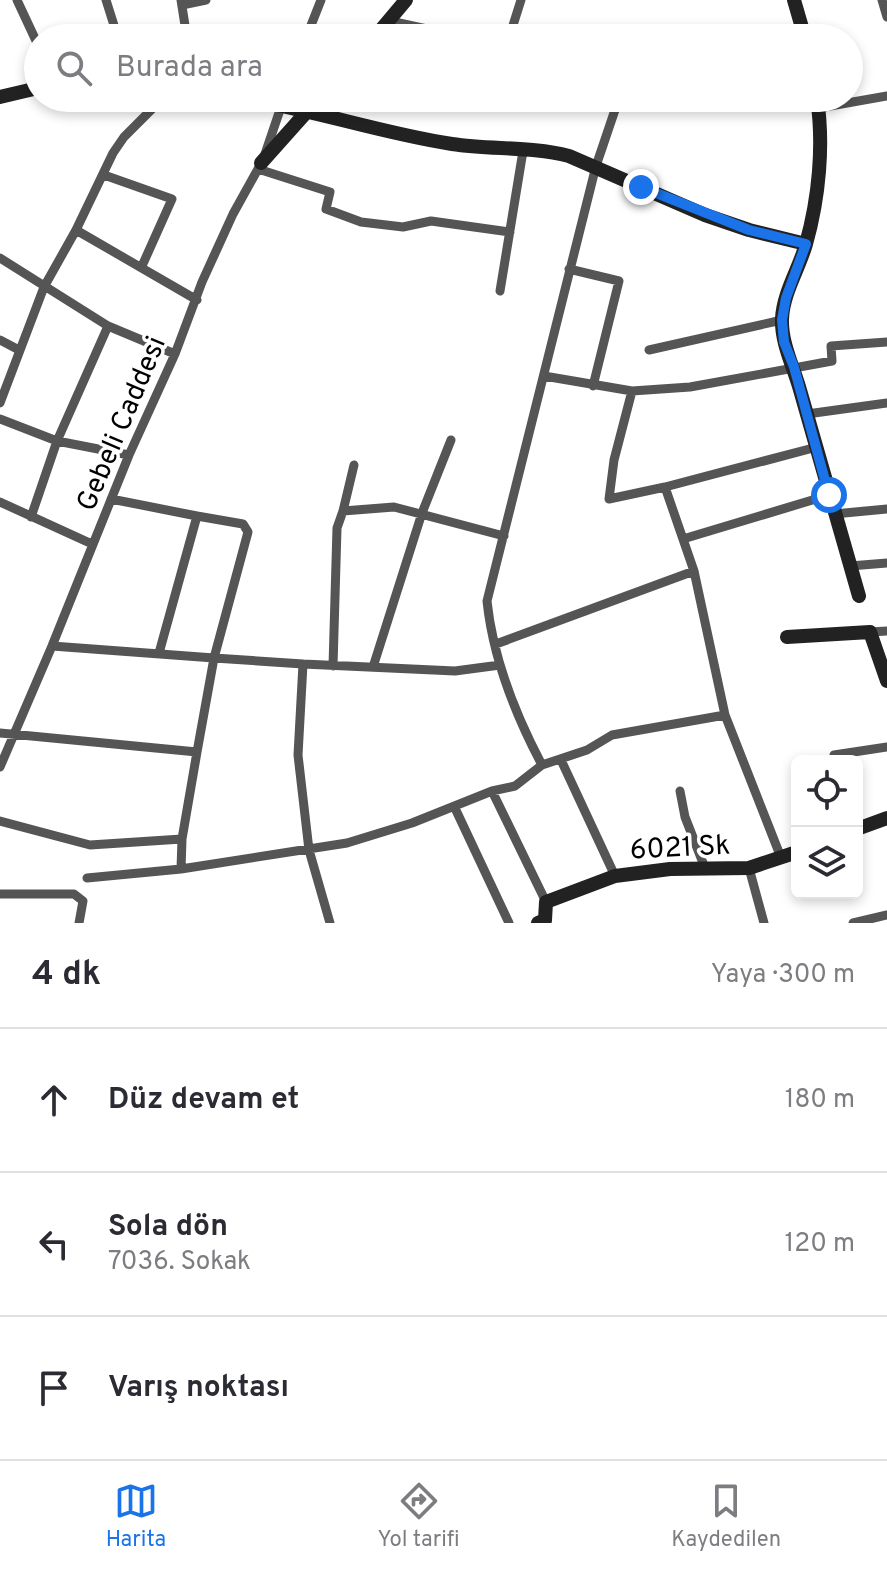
<!DOCTYPE html>
<html lang="tr">
<head>
<meta charset="utf-8">
<style>
	body { margin:0; font-family:Overpass,sans-serif; background:#f7f7f7; color:#2b2b33 }
	.controls { position:absolute; right:24px; bottom:24px; display:grid; overflow:hidden; border-radius:12px; box-shadow:0 4px 12px #0003 }
	.controls button { width:72px; height:72px; display:grid; place-items:center; padding:0; border:0; border-bottom:2px solid #e1e1e2; background:#fff; color:#2b2b33; font:40px sans-serif }
	.stop { position:absolute; width:24px; height:24px; margin:-18px; border:6px solid #1a73e8; border-radius:50%; background:#fff }
	.stop.end { background:#1a73e8; border-color:#fff; box-shadow:0 2px 8px #0008 }
	.list { margin:0; padding:0; list-style:none }
	h2 { display:flex; justify-content:space-between; align-items:center; height:104px; margin:0; padding:0 32px; font-size:34px }
	h2 small { font-size:26px; font-weight:400; color:#7c7c81 }
	.list li { display:grid; grid-template-columns:52px 1fr auto; gap:24px; align-items:center; box-sizing:border-box; height:144px; padding:0 32px; border-top:2px solid #e1e1e2 }
	.list b { display:block; font-size:30px; white-space:nowrap }
	.list p { margin:0; font-size:26px; white-space:nowrap; color:#7c7c81 }
	.list em { font-size:26px; font-style:normal; color:#7c7c81 }
	.icon { flex:none; width:44px; height:44px; fill:none; stroke:currentColor; stroke-width:2; stroke-linecap:round; stroke-linejoin:round }
	.map { position:relative; flex:none; width:887px; height:923px; overflow:hidden }
	.search { position:absolute; background:#fff; box-shadow:0 4px 12px #0003; left:24px; right:24px; top:24px; height:88px; display:flex; align-items:center; gap:20px; box-sizing:border-box; padding:0 28px; border-radius:44px; color:#7c7c81; font-size:30px }
	.sheet { height:536px; background:#fff }
	nav { display:flex; justify-content:space-around; align-items:center; box-sizing:border-box; height:112px; border-top:2px solid #e1e1e2; background:#fff; font-size:22px; color:#7c7c81 }
	nav a { display:grid; justify-items:center; gap:4px }
	nav .on { color:#1a73e8 }
	.map>svg:first-child { display:block }
	.lines { fill:none; stroke-linecap:round; stroke-linejoin:round }
	.street { stroke:#555; stroke-width:9 }
	.secondary { stroke:#222; stroke-width:14 }
	.route { stroke:#1a73e8; stroke-width:10 }
	.labels { text-anchor:middle; stroke-width:7; stroke-linejoin:round; paint-order:stroke }
	.street-label { font-size:28px; fill:#000; stroke:#fff }
</style>
</head>
<body>
<div class="map">
<svg width="887" height="923" viewBox="0 0 887 923">
	<rect width="100%" height="100%" fill="#fff"/>
	<g class="lines">
		<path class="street" d="M17,0l21,45
			M106,0l12,38
			M181,0l6,38
			M882,0l5,17
			M182,5l24,-5
			M390,21l78,17
			M306,38l15,-38
			M509,38l12,-38
			M819,108l68,-12
			M258,169l72,23 -4,17 35,13 42,5 28,-6 79,11
			M104,175l68,24 -30,67
			M76,230l121,70
			M0,258l108,68 67,28
			M569,269l50,12 -26,105
			M500,291l23,-140
			M0,340l19,10
			M649,350l133,-30
			M544,376l88,15 58,-4 142,-26 -1,-15 56,-4
			M632,391l-18,69 -5,39 56,-12 152,-40
			M0,403l44,-116 32,-57 37,-77 11,-16 39,-39
			M807,414l80,-11
			M0,419l57,22 72,14
			M665,487l29,84 31,144 55,140
			M111,499l86,17 -38,137
			M0,502l92,42
			M343,511l11,-46
			M834,514l53,-5
			M197,516l46,8 5,8 -34,126 89,6 -5,91 11,95 21,73
			M31,517l26,-76 51,-115
			M683,539l146,-44
			M850,566l37,-3
			M870,632l17,-1
			M496,644l198,-73
			M52,646l162,12 -17,94
			M303,664l152,7 45,-6
			M333,666l4,-138 6,-17 51,-4 110,29
			M373,667l49,-154 29,-73
			M0,733l197,19 -15,87
			M834,755l53,-8
			M561,760l54,116
			M542,765c-27,-51 -49,-106 -55,-164l109,-435 23,-68
			M0,767l52,-121 77,-191 46,-101 27,-72 31,-68 30,-54 21,-62
			M492,791l54,111
			M680,791l5,26 20,51
			M454,806l55,117
			M0,821l90,24 92,-6 -1,30 166,-26 65,-20 80,-32 23,-5 27,-21 45,-15 25,-15 113,-20
			M749,868l15,55
			M87,878l94,-9
			M0,894h74l9,7 -4,22
			M853,923l34,-8"/>
		<path class="secondary" d="M794,0l11,38
			M374,38l32,-38
			M0,97l38,-9
			M240,98c72,11 140,35 212,46 39,6 79,2 117,12l136,59 44,15 57,14
			M817,98c7,47 2,100 -11,146 -7,25 -23,49 -24,75 -1,24 12,49 18,71 20,69 39,137 59,206
			M261,163l58,-65
			M787,637l83,-5 17,49
			M857,829l30,-11
			M538,923l7,-3 1,-18 69,-26 55,-7 79,-1 48,-16"/>
	</g>
	<g class="lines">
		<path class="route" d="M641,187l108,43 57,14 -20,54 -4,22 2,22 10,25 35,128"/>
	</g>
	<g class="labels">
		<g class="street-label">
			<text transform="translate(120 423) rotate(-67)" y="10">Gebeli Caddesi</text>
			<text transform="translate(680 846) rotate(-3)" y="10">6021 Sk</text>
		</g>
	</g>
</svg>
<div class="controls">
<button><svg class="icon" aria-label="locate" viewBox="0 0 24 24"><circle cx="12" cy="12" r="6"/><path d="M12 2v4M12 18v4M2 12h4M18 12h4"/></svg></button>
<button><svg class="icon" aria-label="layers" viewBox="0 0 24 24"><path d="M12 4l9 5-9 5-9-5zM3 14l9 5 9-5"/></svg></button>
</div>
<div class="stop" style="left:829px;top:495px"></div>
<div class="stop end" style="left:641px;top:187px"></div>
<div class="search"><svg class="icon" aria-label="search" viewBox="0 0 24 24"><circle cx="10" cy="10" r="6"/><path d="M15 15l6 6"/></svg>Burada ara</div>
</div>
<section class="sheet">
<h2>4 dk<small>Yaya · 300 m</small></h2>
<ul class="list">
<li><svg class="icon" aria-label="ahead" viewBox="0 0 24 24"><path d="M12 20V5M6 11l6-6 6 6"/></svg><div><b>Düz devam et</b></div><em>180 m</em></li>
<li><svg class="icon" aria-label="left" viewBox="0 0 24 24"><path d="M17 20v-9H6M10 6l-5 5 5 5"/></svg><div><b>Sola dön</b><p>7036. Sokak</p></div><em>120 m</em></li>
<li><svg class="icon" aria-label="arrive" viewBox="0 0 24 24"><path d="M6 21V4h12l-3 4 3 4H6"/></svg><div><b>Varış noktası</b></div></li>
</ul>
</section>
<nav>
<a class="on"><svg class="icon" aria-label="map" viewBox="0 0 24 24"><path d="M3 6l6-2 6 2 6-2v14l-6 2-6-2-6 2zM9 4v14M15 6v14"/></svg>Harita</a>
<a><svg class="icon" aria-label="directions" viewBox="0 0 24 24"><path d="M12 3l9 9-9 9-9-9zM9 14v-3h6M13 9l2 2-2 2"/></svg>Yol tarifi</a>
<a><svg class="icon" aria-label="saved" viewBox="0 0 24 24"><path d="M7 4h10v16l-5-4-5 4z"/></svg>Kaydedilen</a>
</nav>
</body>
</html>
